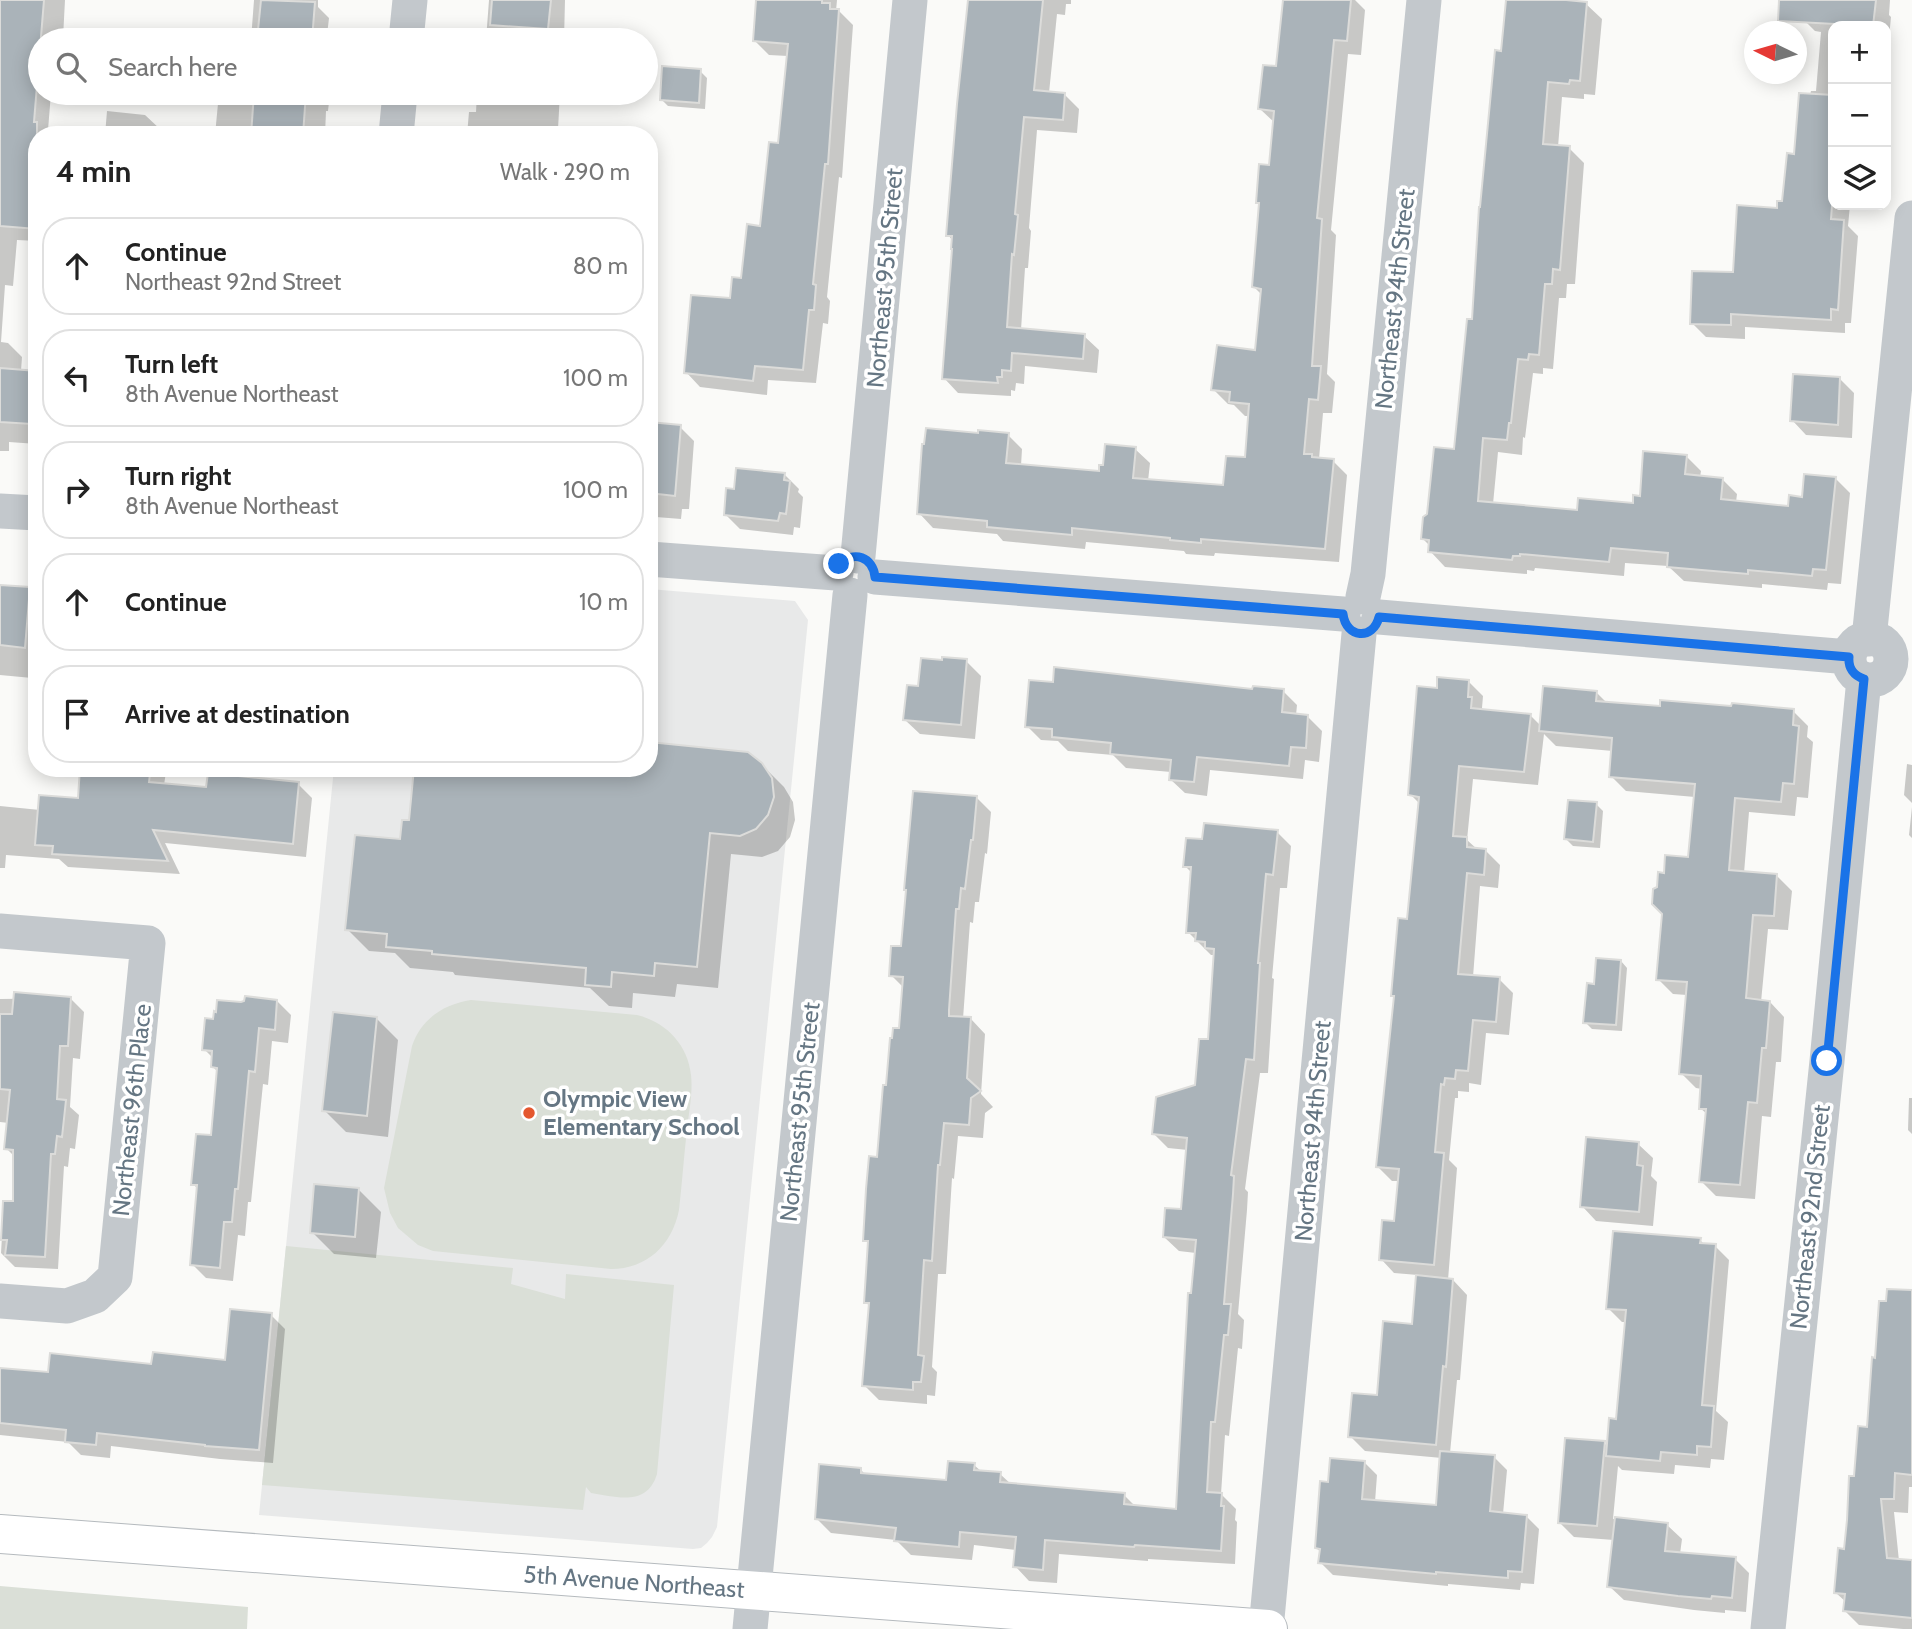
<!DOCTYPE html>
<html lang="en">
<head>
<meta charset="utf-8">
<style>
	body { margin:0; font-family:Cabin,sans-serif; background:#f2f2f2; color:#222 }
	.controls { position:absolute; right:21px; top:21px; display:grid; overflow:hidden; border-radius:14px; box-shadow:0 4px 18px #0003 }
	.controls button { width:63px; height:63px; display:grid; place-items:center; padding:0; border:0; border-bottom:2px solid #e0e0e0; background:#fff; color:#222; font:35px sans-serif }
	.compass { position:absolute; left:1744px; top:21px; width:63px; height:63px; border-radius:50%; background:#fff; box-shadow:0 4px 18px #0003; rotate:275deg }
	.stop { position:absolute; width:21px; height:21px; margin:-16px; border:5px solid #1a73e8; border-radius:50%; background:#fff }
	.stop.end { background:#1a73e8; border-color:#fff; box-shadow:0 2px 7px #0008 }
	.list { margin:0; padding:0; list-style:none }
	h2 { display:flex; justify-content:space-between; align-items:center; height:91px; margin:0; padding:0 28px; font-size:30px }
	h2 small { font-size:23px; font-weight:400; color:#767676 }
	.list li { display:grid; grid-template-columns:46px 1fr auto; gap:21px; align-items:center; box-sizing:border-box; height:98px; margin:0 14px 14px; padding:0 14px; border:2px solid #e0e0e0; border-radius:28px }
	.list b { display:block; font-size:26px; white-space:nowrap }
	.list p { margin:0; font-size:23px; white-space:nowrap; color:#767676 }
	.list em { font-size:23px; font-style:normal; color:#767676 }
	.icon { flex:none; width:38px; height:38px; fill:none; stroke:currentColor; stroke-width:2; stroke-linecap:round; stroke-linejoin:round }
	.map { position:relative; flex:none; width:1912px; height:1629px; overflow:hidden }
	.search { position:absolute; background:#fff; box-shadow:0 4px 18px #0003; left:28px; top:28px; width:630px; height:77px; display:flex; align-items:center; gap:18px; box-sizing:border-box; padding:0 24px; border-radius:38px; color:#767676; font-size:26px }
	.panel { position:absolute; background:#fff; box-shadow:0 4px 18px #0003; left:28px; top:126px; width:630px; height:651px; border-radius:28px }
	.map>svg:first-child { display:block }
	.built { fill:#e8e9e9 }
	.green { fill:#dadfd7 }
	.shadow { fill:#0003 }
	.building { fill:#aab3b9; stroke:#dcdcda; stroke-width:2 }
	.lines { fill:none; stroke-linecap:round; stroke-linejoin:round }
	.major-casing { stroke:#b5babe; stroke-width:40 }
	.minor { stroke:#c3c8cc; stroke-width:35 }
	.major { stroke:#fff; stroke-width:38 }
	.route { stroke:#1a73e8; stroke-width:9 }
	.poi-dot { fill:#e4572e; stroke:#fff; stroke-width:2.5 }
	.labels { text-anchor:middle; stroke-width:7; stroke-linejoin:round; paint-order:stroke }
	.street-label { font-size:24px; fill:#657683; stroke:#fff }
	.poi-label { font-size:24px; font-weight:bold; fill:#657683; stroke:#fff; text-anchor:start }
</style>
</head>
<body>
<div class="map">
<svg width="1912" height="1629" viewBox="0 0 1912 1629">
	<rect width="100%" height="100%" fill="#fafaf8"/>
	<path class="built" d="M649,589l146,12 13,19 -91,907 -5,10 -5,6 -6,5 -8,1 -434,-34 75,-747h315z"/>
	<path class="green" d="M471,1000l166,15c29,7 51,30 54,60 2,17 -2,37 -4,54 -3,27 -5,54 -8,81 -7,35 -32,59 -68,59l-178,-18 -15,-6 -20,-17 -8,-15 -6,-25 28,-142c9,-27 32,-42 59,-46z
		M286,1246l227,22 -2,16 54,15 1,-25 108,11 -17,189c-10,33 -40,23 -66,19l-5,-6 -3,23 -321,-25z
		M0,1586l248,21 -1,22h-247z"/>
	<path class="shadow" d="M0,0h65l-2,38 -7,-1v3h-16v53h11l-3,37 5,5h-16v106l-20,-1 -4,46 -8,-1 -4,57 7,1 14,14 -1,14 16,2v71l-28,-2v9h-9z
		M254,0h64v7l11,11 -2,17 6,5h-82z
		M489,0h76l-1,40h-78z
		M772,0h65l-1,11h3l14,14 -11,153 -3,-1 -12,120 3,4 -2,23 -5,-1 -7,60 -48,-3 -1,15 -67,-8 -14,-15 57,-93 19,-51 17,-84 9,-88 -19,-1 -14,-14z
		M978,0h93v4h-5l-1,11 -8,-1 -8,79 15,1 15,15 -2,24 -40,-3 -8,98 2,3 -3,37h-3l-4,62 63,6 15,14 -2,23 -72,-7 -1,18 -8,-1 -1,8 -4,-1v6l-53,-3 -14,-15 9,-137 -5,-6z
		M1285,0h70l10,10 -4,45 -13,-1 -17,176 5,5 -9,139 8,8 -3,31h-9l-4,46 14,2 14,14 -8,87 -124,-9 -1,3 -28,-2 -2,-3 -98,-9 -1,7 -82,-8 -6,-7 -64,-6 -14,-15 60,-78h29l14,14 -1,17 79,7 35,-24 15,14 -2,18 77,6 21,-28 4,-43h-5l-11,-11 -6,-1 -15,-15 44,-38 5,-56 -8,-8 7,-82 -3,-3 13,-35 4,-44 -15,-14 18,-41z
		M1507,0h68v3l11,1 16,15 -7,76 -11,-1v5l-22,-2 -4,50 11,1 15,15 -9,121h-8l-1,14h-7l-6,71 -10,-1v6l-10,-1 -8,65 -2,-1 -1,18 -24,-3 -5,52 85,8 56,-7 52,-49 15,15 -1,6 22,2 15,15 -1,8 53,6 46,-30 15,15 -9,91 -13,-1 -1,7 -65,-6v4l-78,-7 -16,-15 -43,-3 -1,13 -89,-8 -1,3 -7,-1v4l-82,-7 -15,-16v-5l-8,-8 6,-23 27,-64 18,-130z
		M1802,0h88l-1,15 2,2 -5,52v-43h-53v179h17l-2,21 10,10 -7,87h-6v10l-100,-6v12l-39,-2 -14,-14 43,-49 48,-71 28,-112h5l5,-59 -6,-1 -14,-14z
		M700,71l7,7 -2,31 -37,-3 -7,-7z
		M219,93h111l-2,18h-2l-1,24h-110z
		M477,93h83l-2,36 3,3 -1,3h-93l2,-23h7z
		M107,111l38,4 15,14 -1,6h-54z
		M1840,379l14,14 -2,45 -46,-3 -14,-15z
		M649,424l31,3 14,14 -5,68h-7l-1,10 -25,-2 -7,-7z
		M784,474l15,15 -1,3 5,5 -3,31 -6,-1 -1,8 -53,-6 -14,-14z
		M0,586l29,3 4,4h4v78h-4l-1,7 -32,-3z
		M966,661l15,15 -6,63 -55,-5 -15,-14 15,-32z
		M1469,682l14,14 -1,12 2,3 46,4 11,11 55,-34 11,11 54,5 132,3 15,15 -1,11 6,5 -5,56 -11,-1 -2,19 -46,-4 -5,61 33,3 15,15 -4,39 -20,-1 -7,73h9l14,15 -3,45h-5l-5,55 -9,-1 -7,83 -39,-3 -15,-15 6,-67 -7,-6 2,-19 -6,-1 -15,-15 6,-78 -14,-1 -15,-15 5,-65 -5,-26 7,-14 25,-15 5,-62 -69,-6 -15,-15 2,-25 -57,-5 -12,-12 -6,51 -65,-6 -6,61 11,10 8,1 14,14 -2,23 -18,-2 -7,91 26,2 14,14 -4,42 -23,-2 -5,52 -12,-2v9l-11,-1v7h-3l-6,62 8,8 -9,112h5l14,15 -7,85h-3l-7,73 44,4 13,13 -4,44 23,2 13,13 -5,55 -13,-1 -1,7 -72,-6v2l-115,-11 -13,-13 1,-10 -5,-4 14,-64 34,-22 13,13 -2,27 62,5 5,-49 -77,-7 -15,-15 29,-39 34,-71 5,-51 -24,-2 -13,-14 15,-36 4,-42h-8l-14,-14 30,-246 12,-117 -10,-10 28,-104z
		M1254,691h29l14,14 -1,10 12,2 14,14 -3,31 -14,-2 -2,19 -93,-9 -3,26 -22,-3 -15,-14 1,-7 -45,-4 -13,-13 -45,-4 -10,-10 -17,-1 -14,-14z
		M761,764l23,23 9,15 2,18 -5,17 -12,14 -16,6 -31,-3 -13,134 -41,-4 -2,13 -42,-4 -1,15 -23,-2 -19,-18 -135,-13 -2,-3 -43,-4 -15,-15 -26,-2 -22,-22 54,-88 248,-73z
		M1907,764l5,1v38l-8,-8z
		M81,768h82l3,4 -2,13 44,4 90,-5 14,14 -6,59 -141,-14 15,31 -112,-7 -9,-8 -53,-4 -1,13h-5v-62l40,4 39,-10z
		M976,797l15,15 -4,42 -2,-1 -6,49h-4l-2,21 -3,-1 -7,97h8l14,15 -4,60 12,13 -8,6 -2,25 -25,-2 -4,43 -2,-1 -6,96h-8l-6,93 5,5 -2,24 -8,-1v9l-48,-4 -15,-15 7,-78 -6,-5 4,-58 -4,-4 14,-81 9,-72 12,-57 4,-42 -13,-13 11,-27 5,-56 -2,-2z
		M1596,804l7,7 -3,37 -27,-2 -7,-7z
		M1912,807v31l-3,-3z
		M1277,832l14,14 -4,42h-7l-8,90 2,1 -6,94h-8l-15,116 3,3 -1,18 -9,104 6,6 -2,29 -4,-1 -9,88 -4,-1 -4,59 15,15 -1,11 2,2 -2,42 -87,-5v2l-89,-7 -2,29 -28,-2 -14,-15 1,-16 -42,-5 -2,15 -61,-5 -15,-15 -65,-7 -15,-15 45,-48 5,5 81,7 27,-17 8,7 18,2 12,11 112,10 12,12 41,4 19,-258 -17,-2 -15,-14 19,-26 5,-61 -20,-2 -14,-14 43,-47 13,-46 4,-86h-3l-23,-23 4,-59 -7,-7 19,-25z
		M1621,961l6,7 -5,63 -30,-2 -7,-7 10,-36z
		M70,998l14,14 -4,47 -7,-1 -3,49 9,8 -4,34 -5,-1 -2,19 -4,-1 -6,103 -43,-2 -14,-14 3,-51 11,1v-46l-9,-9 3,-25 -9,-1v-123z
		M277,1001l14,14 -3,28 -16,-2 -4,44 -5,-1 -12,118h-3l-3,34 -7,-1 -5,46 -27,-3 -14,-14 7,-74 -6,-6 20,-47 5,-65 -5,-5v-9l-9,-9 11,-28 26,-18z
		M376,1018l22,22 -10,97 -42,-5 -22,-22z
		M1909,1098h3v36l-4,-4z
		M1638,1144l15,14 -2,18 6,6 -4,44 -57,-5 -14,-15z
		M359,1190l22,22 -5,46 -42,-4 -22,-22z
		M1700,1240l5,5 10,1 14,14 -13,151 12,11 -4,38 -13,-1 -1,9 -35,-3 -1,9 -52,-4 -4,-4 -5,53 54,6 15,14 -2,15 55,5 14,14 -3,39 -21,-2v3l-31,-3 -70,-10 -15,-14 5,-46 -40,-3 -15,-15 45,-79 4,4 10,-26 9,-99h-5l-14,-14z
		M1912,1292v195h-3l-1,26 -14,-1 5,49 13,1v67h-9l-44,-4 -14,-14 1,-9 -10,-9 9,-42 11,-73 12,-49 9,-70z
		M271,1315l14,14 -12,134 -53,-4 -109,-13 -1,12 -29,-3 -13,-13 -68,-7v-66l49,5 178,-12z"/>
	<path class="building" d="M0,0h44l-10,122h3v107l-37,-3z
		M261,0l54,2 -3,38h-55z
		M492,0h59l-3,29 -58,-4z
		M756,0h66v3h8v6h9l-11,155h-3l-12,120 3,1 -2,25h-5l-6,60 -48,-4 -2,15 -69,-8 7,-78 39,3 2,-21 9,1 6,-54 13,2 9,-84 9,1 10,-99 -35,-3z
		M968,0h75l-9,90 31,3 -2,27 -39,-3 -9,97 3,1 -4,40 -2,-1 -5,73 78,7 -2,25 -71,-6 -1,18 -9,-1v7h-5l1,6 -56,-4 10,-130h-1l1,-13h-6l11,-132z
		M1283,0h68l-4,41 -13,-1 -17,178 5,1 -10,147h9l-3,34 -9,-1 -5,55h8v3l22,2 -9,90 -124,-10v4l-31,-3v-2l-98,-10v7l-85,-8v-6l-70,-7 5,-70h2l2,-16 52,5v-3l31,3 -3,30 93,8v-6h4l2,-21 31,3 -3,31 90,7 3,-29 19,1 4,-53 -20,-2 1,-10 -19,-2 6,-45 38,5 6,-61 -9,-2 7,-84h-3l3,-39 10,1 5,-54 -16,-2 5,-44 13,1z
		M1506,0h60l21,2 -7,79 -10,-1 -1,4 -21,-2 -5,62 27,2 -10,124 -7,-1 -1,15h-7l-6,71 -10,-1 -1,6 -10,-1 -7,64h-2l-2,17 -24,-2 -5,63 99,9 1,-12 55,5v-8l7,1 3,-45 44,4 -2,19 38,4 -2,21 67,7 1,-11 13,2 2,-23 32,3 -10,93 -13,-1 -1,7 -64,-6v4l-81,-7 1,-14 -57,-5 -2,14 -89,-8v2h-7l-1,4 -84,-8 1,-12 -8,-1 2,-22 4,-3 7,-67 20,2 13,-130h5l7,-112h1l15,-157 6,1z
		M1779,0h97l-3,26 -95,-5z
		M662,66l39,3 -2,34 -39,-3z
		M254,93h52l-3,42h-52z
		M1799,93l34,2v97l-2,27 13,1 -6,90 -7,-1v11l-100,-6v11l-41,-1 2,-53 41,1 4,-67 40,3v-7h5l5,-48 7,1z
		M0,368l37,3 -5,53 -32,-2z
		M1793,374l47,3 -2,48 -48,-4z
		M649,422l32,3 -6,71 -26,-3z
		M736,468l49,5 -1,7 6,1 -4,33 -6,-1 -2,8 -54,-6 2,-27 8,1z
		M0,585l30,2 -5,61 -25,-3z
		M942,657l25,2 -6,66 -58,-5 4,-35 11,1 3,-28 21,2z
		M1054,667l198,22 1,-3 31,3 -2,23 26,3 -2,33 -15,-1 -2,19 -92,-9 -3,25 -25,-2 2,-20 -61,-6 1,-11 -59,-6v-8l-27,-2 4,-47 24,2z
		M1437,677l32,3 -1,17h4l-1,11 60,6 -7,58 -65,-6 -6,70 14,1v10l19,2 -2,26 -17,-2 -9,101 42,3 -4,45 -23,-2 -5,51 -12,-1 -1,9 -10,-1 -1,7 -3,-1 -6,68 9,1 -10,112 -55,-5 3,-40 12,1 5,-52 -23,-2 18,-171h-3l7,-78 9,1 12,-122 -11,-2 9,-109 20,2z
		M1543,686l54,5 -1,10 64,5v-6l71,6 1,-3 62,6 -1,16 6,1 -5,58 -11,-1 -2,19 -46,-4 -6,72 48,4 -3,42 -21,-1 -7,83 24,3 -4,47h-4l-5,55 -9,-1 -8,83 -41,-3 7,-73h-7l2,-33 -22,-2 8,-92 -31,-2 6,-66 -10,-10 1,-15 4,-2 1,-15 6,1 1,-18 23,2 7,-73 -86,-7 3,-39 -73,-7z
		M649,742l99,10 14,11 10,15 2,19 -6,18 -12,14 -16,7 -30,-3 -13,134 -42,-4 -1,13 -42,-4 -1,15 -26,-2 1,-17 -154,-14v-3l-46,-4 1,-13 -42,-4 10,-95 45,4 2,-19h7l5,-52h235z
		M80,768l70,6 -1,8 57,5 2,-14 91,9 -6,62 -140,-14 15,31 -116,-7 1,-8 -18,-1 4,-50 39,3z
		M913,791l64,5 -4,44h-2l-6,49 -4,-1 -2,21h-3l-7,101v6l22,1 -4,61 14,13 -10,7 -2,27 -25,-2 -4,42h-2l-6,96 -8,-1 -6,95 6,1 -3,26h-8v8l-51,-4 7,-83h-5l4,-62h-5l3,-52 3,-33 8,1 6,-72h3l4,-47h2l1,-10h6l4,-51 -14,-1 2,-30h10l5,-56h-2z
		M1568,800l29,2 -4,40 -29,-3z
		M1204,823l74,7 -5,45 -7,-1 -8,89h2l-6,97 -8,-1 -15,116 3,1 -1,18 -9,110h7l-3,31h-4l-9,87h-4l-4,70 15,1 -1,13h3l-3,45 -86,-6 -1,2 -89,-7 -2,30 -30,-3 3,-30 -56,-5 -1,15 -65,-6 2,-13 -81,-9 4,-55 42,4v5l85,7 2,-19 27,2 -1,7 27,2 -1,10 125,11 -1,11 52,5 12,-216h3l5,-53 -33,-3 2,-29 16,1 6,-71 -35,-4 4,-37 39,-12 4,-46h9l6,-90 -9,-1v-6l-10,-1 1,-8h-10l5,-66h-8l3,-29 16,1z
		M1596,958l25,2 -5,65 -33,-2 4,-40 7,1z
		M14,992l57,5 -3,49h-8l-3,53 9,1 -4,37 -5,-1 -2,18h-4l-6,103 -40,-2 2,-15h-6l2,-39h10v-51l-9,-1 6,-59 -10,-1v-75h12z
		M245,996l32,4 -2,30 -16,-2 -4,44 -6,-1 -11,118h-3l-3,33h-8l-4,46 -30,-3 7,-80h-6l5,-51 15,1 6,-67 -6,-1 1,-16 -10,-1 3,-32 8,1 1,-8 2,1 1,-12 24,2 3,-1z
		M333,1012l44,5 -10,99 -45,-5z
		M1586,1137l53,5 -2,23 6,1 -4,46 -59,-5z
		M314,1184l45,4 -4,49 -45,-4z
		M1613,1231l88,7 -1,5 16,1 -14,161 12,1 -3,41 -14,-1v9l-36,-3 -1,9 -54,-5 3,-38 7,1 10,-109 -20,-1z
		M1416,1275l37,4 -7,88 -3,-1 -7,79 -88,-8 4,-44 25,2 6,-74 29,3z
		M1887,1289l25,1v185l-17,-2 -1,26h-13l6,59 25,2v58l-69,-7 2,-17 -11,-1 4,-45 6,1 3,-29 2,-44h5l4,-50 9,1 5,-70 3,1 4,-57h7z
		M230,1309l42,4 -13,137 -54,-4v-1l-108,-12 -1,12 -31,-3 1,-12 -66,-7v-55l48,4 2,-19 101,11 2,-12 72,8z
		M1565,1438l40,3 -8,85 -39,-3z
		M1440,1451l55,4 -5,56 37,4 -5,57 -14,-1v7l-72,-6v2l-118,-11 2,-14 -5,-1 5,-67 8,1 2,-24 35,3 -3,38 74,6z
		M1615,1517l53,6 -3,28 71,6 -4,41 -20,-2 -1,3 -33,-3 -71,-9z"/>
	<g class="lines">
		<g class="major-casing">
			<path id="major" d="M0,1534l1268,95"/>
		</g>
		<path class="minor" d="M406,40l4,-40
			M396,135l4,-42
			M0,511l37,2
			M858,556l52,-556
			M649,559l187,14
			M875,577l468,37
			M1363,597l5,-23 56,-574
			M1379,617l470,40
			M1849 659a21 21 0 1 1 42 0a21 21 0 1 1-42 0Z
			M1869,639l43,-421
			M0,931l148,12 -33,334 -20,19 -28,10 -67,-5
			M750,1629l100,-1034
			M1266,1629l93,-995
			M1768,1629l59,-568 37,-382"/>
		<use href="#major" class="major"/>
	</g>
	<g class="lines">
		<path class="route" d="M839,564c15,-14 34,-7 36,13l468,37c3,24 30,27 36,3l470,40c-1,11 5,19 15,22l-37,382"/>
	</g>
	<circle class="poi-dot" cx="529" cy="1113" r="7"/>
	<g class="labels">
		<g class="street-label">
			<text transform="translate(885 278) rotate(-85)" y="8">Northeast 95th Street</text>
			<text transform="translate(1395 299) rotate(-84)" y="8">Northeast 94th Street</text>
			<text transform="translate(132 1110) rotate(-84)" y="8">Northeast 96th Place</text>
			<text transform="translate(800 1112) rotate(-84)" y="8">Northeast 95th Street</text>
			<text transform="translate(1313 1131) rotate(-85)" y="8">Northeast 94th Street</text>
			<text transform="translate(1810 1217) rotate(-84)" y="8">Northeast 92nd Street</text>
			<text transform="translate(634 1582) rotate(4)" y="8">5th Avenue Northeast</text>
		</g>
		<g class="poi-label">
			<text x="543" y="1107">Olympic View<tspan x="543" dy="28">Elementary School</tspan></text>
		</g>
	</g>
</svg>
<div class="controls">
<button>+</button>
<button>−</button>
<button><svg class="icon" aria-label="layers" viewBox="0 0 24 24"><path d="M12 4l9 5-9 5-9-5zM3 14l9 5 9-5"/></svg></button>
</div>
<svg class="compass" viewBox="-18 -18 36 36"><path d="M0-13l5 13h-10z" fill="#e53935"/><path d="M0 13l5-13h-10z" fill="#767676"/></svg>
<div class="stop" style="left:1827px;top:1061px"></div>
<div class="stop end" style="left:839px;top:564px"></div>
<div class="search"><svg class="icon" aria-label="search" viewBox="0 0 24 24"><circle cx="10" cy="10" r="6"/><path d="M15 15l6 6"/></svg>Search here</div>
<section class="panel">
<h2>4 min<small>Walk · 290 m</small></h2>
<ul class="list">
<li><svg class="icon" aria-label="ahead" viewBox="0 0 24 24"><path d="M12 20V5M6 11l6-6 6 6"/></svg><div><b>Continue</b><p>Northeast 92nd Street</p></div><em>80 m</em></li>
<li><svg class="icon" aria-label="left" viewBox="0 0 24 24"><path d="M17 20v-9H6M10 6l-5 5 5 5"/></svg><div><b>Turn left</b><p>8th Avenue Northeast</p></div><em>100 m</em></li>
<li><svg class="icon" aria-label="right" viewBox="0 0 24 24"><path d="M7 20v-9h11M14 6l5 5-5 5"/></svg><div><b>Turn right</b><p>8th Avenue Northeast</p></div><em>100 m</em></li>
<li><svg class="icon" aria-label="ahead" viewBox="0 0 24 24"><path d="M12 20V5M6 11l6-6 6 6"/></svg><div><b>Continue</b></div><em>10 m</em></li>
<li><svg class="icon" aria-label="arrive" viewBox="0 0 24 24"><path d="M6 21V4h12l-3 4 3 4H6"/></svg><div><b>Arrive at destination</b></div></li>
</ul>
</section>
</div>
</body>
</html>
